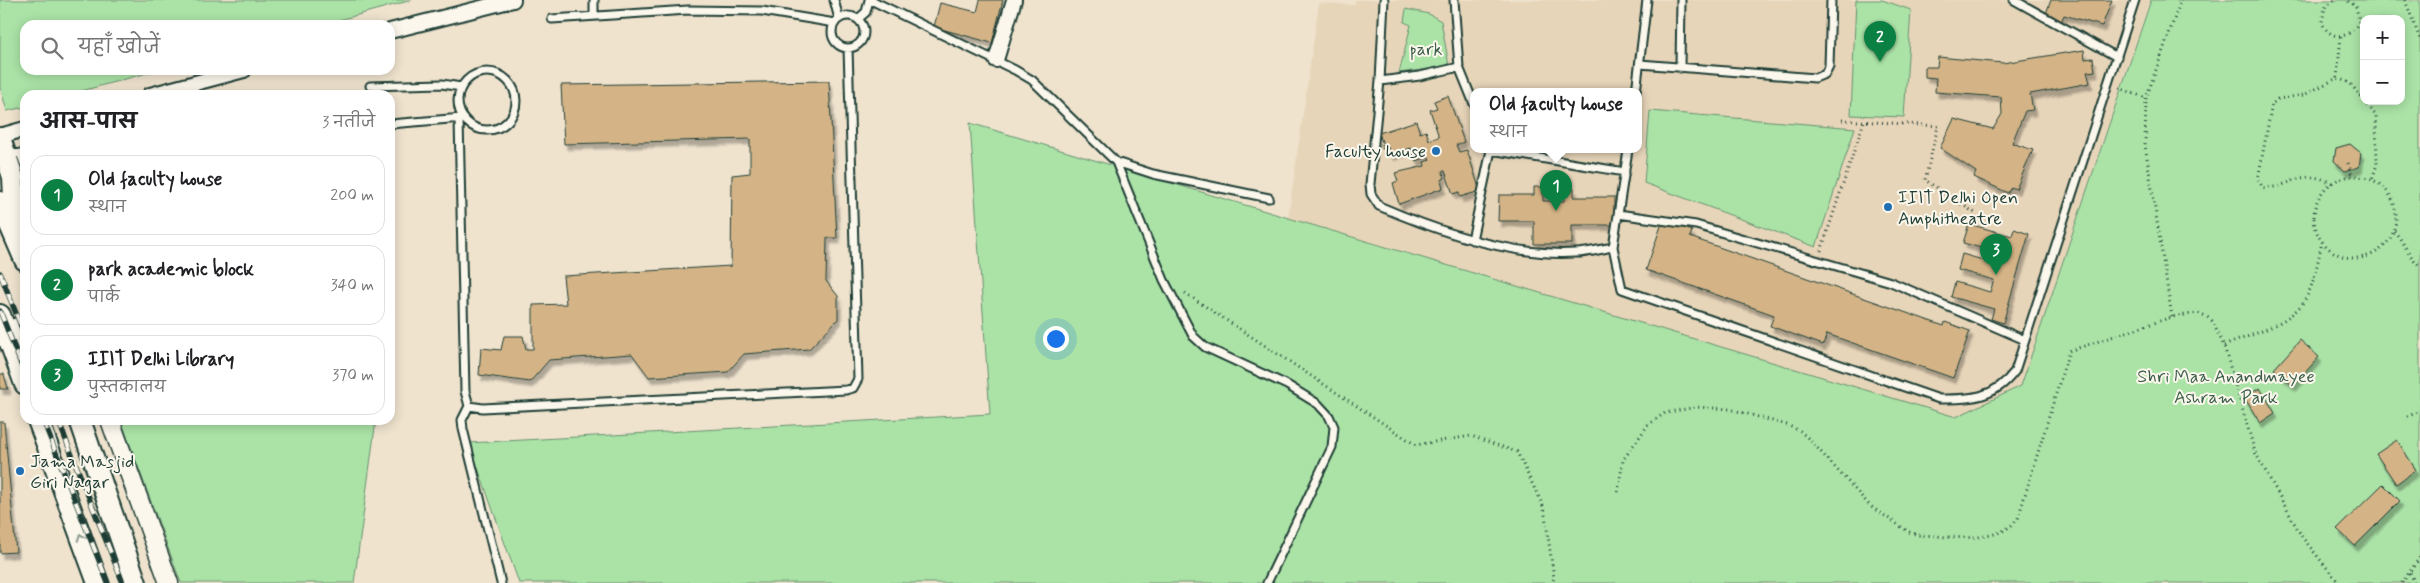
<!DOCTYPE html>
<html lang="hi">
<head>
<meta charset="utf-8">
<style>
	body { margin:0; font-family:Mynerve,"Playpen Sans Deva",sans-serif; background:#f2f2f2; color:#202124 }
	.controls { position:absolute; right:15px; top:15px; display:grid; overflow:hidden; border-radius:10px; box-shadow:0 2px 12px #0003 }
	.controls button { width:45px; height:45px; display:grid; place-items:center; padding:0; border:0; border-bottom:1px solid #e0e0e0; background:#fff; color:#202124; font:25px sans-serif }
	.you { position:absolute; left:1055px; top:338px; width:18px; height:18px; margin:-12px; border:4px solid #fff; border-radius:50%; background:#1a73e8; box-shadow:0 0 0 8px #1a73e833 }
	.badge { display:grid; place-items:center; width:32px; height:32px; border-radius:50%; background:#0b8043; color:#fff; font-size:16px; font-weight:700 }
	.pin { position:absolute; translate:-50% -41px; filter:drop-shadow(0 1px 2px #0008) }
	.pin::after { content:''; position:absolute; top:26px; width:18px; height:15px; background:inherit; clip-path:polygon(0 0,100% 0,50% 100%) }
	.popup { position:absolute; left:1470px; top:88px; width:172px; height:65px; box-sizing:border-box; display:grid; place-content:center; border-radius:10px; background:#fff; filter:drop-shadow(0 1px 4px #0005); font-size:16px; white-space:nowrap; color:#757577 }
	.popup b { font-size:19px; color:#202124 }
	.popup::after { content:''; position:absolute; left:50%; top:100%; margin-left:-10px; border:10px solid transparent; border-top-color:#fff }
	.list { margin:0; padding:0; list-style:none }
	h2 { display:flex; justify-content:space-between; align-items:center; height:65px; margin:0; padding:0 20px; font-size:21px }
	h2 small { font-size:16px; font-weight:400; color:#757577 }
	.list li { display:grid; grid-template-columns:32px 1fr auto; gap:15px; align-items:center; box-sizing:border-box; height:80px; margin:0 10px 10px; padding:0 10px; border:1px solid #e0e0e0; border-radius:15px }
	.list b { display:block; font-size:19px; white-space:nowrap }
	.list p { margin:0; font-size:16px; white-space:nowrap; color:#757577 }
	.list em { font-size:16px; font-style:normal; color:#757577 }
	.icon { flex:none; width:28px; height:28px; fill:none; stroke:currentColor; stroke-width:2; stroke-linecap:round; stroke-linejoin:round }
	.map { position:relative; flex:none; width:2420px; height:583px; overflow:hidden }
	.search { position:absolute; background:#fff; box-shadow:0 2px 12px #0003; left:20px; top:20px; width:375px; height:55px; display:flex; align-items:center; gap:12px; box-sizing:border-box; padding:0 18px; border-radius:15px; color:#757577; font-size:19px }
	.panel { position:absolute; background:#fff; box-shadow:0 2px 12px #0003; left:20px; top:90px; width:375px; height:335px; border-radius:15px }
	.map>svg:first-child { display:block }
	.built { fill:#e7d5b9; fill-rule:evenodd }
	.green { fill:#abe3a7; stroke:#65906e; fill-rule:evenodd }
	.building { fill:#d4b487; stroke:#1f3d34; filter:url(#shadow) }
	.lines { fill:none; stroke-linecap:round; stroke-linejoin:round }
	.service-casing { stroke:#1f3d34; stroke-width:11 }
	.minor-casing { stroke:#1f3d34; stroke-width:18 }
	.tertiary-casing { stroke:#1f3d34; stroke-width:21 }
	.secondary-casing { stroke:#1f3d34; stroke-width:24 }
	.path { stroke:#1f3d34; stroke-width:3; stroke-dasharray:1 4; stroke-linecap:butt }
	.service { stroke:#fbf7ec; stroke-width:7 }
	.minor { stroke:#fbf7ec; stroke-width:14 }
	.tertiary { stroke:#fbf7ec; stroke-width:18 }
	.secondary { stroke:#fbf7ec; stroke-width:20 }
	.rail-casing { stroke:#1f3d34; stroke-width:5.5 }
	.rail { stroke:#fbf7ec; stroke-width:4; stroke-dasharray:11; stroke-linecap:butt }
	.oneway { stroke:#8d9a90 }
	.poi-dot { fill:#1f6fb2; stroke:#fbf7ec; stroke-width:2 }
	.labels { text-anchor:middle; stroke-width:4; stroke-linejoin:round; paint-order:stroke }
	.park-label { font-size:18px; fill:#3b5e4b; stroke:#fbf7ec }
	.poi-label { font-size:18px; fill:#1f3d34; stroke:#fbf7ec; text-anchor:start }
</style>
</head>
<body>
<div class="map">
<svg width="2420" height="583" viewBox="0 0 2420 583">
	<defs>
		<filter id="shadow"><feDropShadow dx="3" dy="5.5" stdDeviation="1" flood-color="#0004"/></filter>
	</defs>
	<rect width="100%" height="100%" fill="#efe3ce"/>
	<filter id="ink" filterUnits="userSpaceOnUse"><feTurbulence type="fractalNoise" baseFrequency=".02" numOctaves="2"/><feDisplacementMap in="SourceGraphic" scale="10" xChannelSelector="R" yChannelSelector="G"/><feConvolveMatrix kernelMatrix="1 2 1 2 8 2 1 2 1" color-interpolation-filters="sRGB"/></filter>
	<g filter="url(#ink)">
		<path class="built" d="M1355,0h795l-129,386 -63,33 -670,-201 31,-215 35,2zM1474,92h164v58h-164z"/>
		<path class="green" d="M0,0h412l-91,25h-296v45h133l-91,25h-42v12l-18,4 -7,-24z
			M1856,0h26l29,10 -7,107 -53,-2z
			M2151,0h269v583h-1901l-50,-140 521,-29 -20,-291 986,294 65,-31zM2364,19h37v82h-37z
			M1406,9l23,5 12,7 8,45 -50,7 12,-48 -7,-3z
			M1650,111l205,17 -39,119 -172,-64z
			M121,420h255l-22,163h-173z"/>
		<path class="building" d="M980,0h23l-11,43 -58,-16 6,-24 37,9z
			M2051,0h61l-10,26 -38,-11 -3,7 -16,-6z
			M2084,50l1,9 8,-1 2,13 -8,1 3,11 -60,11 3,16 -8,1 -13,32 21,7 -17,39 -5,-2 -3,6 -34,-16 2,-5 -36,-24 14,-29 39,10 9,-15 -1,-17 -66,-5 1,-14 -11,-1v-10h12l1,-10 65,6z
			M829,81l8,157h-10l-1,43 12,15v23l-29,30 -65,5 -16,18 -79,5 -17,-23 -83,6 -19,22 -51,-7 2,-27 20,2 3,-14h19l3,13h7v-44l33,-1 -3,-28 168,-10 1,-91 18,-2v-34l-186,5 -3,-59z
			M1448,96l16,46 -8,3 3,7 8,-2 13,41 -20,6 -1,-5 -6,2 -8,-23h-3l3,7 -4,2 2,8 -44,16 -6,-21 5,-2 -3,-8 30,-7 -1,-4 6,-2 -2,-3 -12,4 -5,-13 -20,7 -3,-8 -6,2 -1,-4h2l-4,-12 37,-12 4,12 6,-2 3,9 10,-3 -9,-27 7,-2 -3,-7z
			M2350,144l11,9 -2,14 -14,4 -11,-10 2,-13z
			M1534,187h9v14h21v-13h10v9h40v28h-42v19h-38v-23h-36l1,-26h35z
			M1663,220l29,11 -2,6 254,89 1,-4 25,9 -17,47 -126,-44 -4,11 -53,-19 4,-11 -128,-45z
			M1969,224l43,12 2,-7 15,5 -26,89 -12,-4 3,-10 -43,-12 4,-15 35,10 4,-12 -36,-10 4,-16 35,10 3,-11 -37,-10z
			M2300,340l19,17 -26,29 -19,-17z
			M0,374h4l4,15h-8z
			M2260,388l15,25 -15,10 -16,-26z
			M0,422h4l12,130 -16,1z
			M2397,440l19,30 -20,14 -20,-30z
			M2383,484l17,17 -45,45 -18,-17z"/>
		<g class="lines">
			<g class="service-casing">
				<path id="service" d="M594,0v16
					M834,0l5,19
					M871,0l144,70 17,10 84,82 48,118 29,56 12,11 82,38 31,19 11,12 5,11 -2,20 -65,136
					M1384,0l-4,81 -10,103 1,10 8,12c58,25 132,51 196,47 13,0 26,-4 38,-6l9,42 317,110c32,0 55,0 76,-28l120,-371
					M1454,0l5,67 15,37
					M2014,0l103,57
					M832 32a16 16 0 1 1 32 0a16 16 0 1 1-32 0Z
					M552,19l136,-9 74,1 73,12
					M858,19l8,-7 3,-12
					M1640,64l175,14 10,-4 4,-8 2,-66
					M1680,68l1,-68
					M458 101a29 29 0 1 1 58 0a29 29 0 1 1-58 0Z
					M1380,81l40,-5 39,-9
					M370,86l72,-2 19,3
					M1636,92l11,-92
					M459,119l6,272 4,15 14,2 363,-18 7,-2 5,-9 -10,-331
					M390,124l72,-6
					M1491,150l134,22
					M20,153l5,13
					M8,154l17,-1
					M1116,162l37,12 116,24
					M1618,214l78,11 195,57 134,58
					M1472,240l19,-90
					M1613,247l15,-97
					M469,406l-7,14 1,9 38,154"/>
			</g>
			<g class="minor-casing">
				<path id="minor" d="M390,31l123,-31
					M996,60l18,-60
					M150,95l94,-25
					M0,136l25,-7"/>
			</g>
			<g class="tertiary-casing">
				<path id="tertiary" d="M110,420l59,163"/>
			</g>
			<g class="secondary-casing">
				<path id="secondary" d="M0,138l13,39 3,61
					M0,202l25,58
					M0,315l25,69
					M0,336l25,-11
					M38,420l60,163
					M80,420l56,163"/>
			</g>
			<path class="path" d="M2334,0l-9,7 -3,15c7,20 30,17 37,-1l-3,-15 -10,-6
				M2405,0l15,39
				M2337,78l4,-42
				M2119,88l27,10
				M2365,101l11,15 1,48 -5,16
				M1842,120l96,6 -13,54 50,33
				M2348,163l4,13
				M2314 217a41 41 0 1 1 82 0a41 41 0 1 1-82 0Z
				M2332,183c-33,-16 -39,5 -69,5l-5,-9 14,-75 6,-5 26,-4 33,-17 13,5 14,17
				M2394,231c10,11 16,27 26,35
				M1821,251l43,-130
				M1185,293l231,152 55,-9 46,16 27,56 10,70 -2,5
				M2172,317l-27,-172 1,-47 35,-98
				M2224,346c27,-12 67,-21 82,-48 9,-17 12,-38 16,-56
				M2407,417l13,-6
				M1618,492l5,-32 25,-35 17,-12 31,-6 34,2 57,16 13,6 11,10 59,65 39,26 10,3c29,1 80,11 99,-17l51,-167 103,-34 26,-4 8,3 6,5 12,25 31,106 47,85 37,46
				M2410,573l5,10
				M2402,583l18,-26"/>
			<use href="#service" class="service"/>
			<use href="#minor" class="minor"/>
			<use href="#tertiary" class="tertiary"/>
			<use href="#secondary" class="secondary"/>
			<g class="rail-casing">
				<path id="rail" d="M0,273l25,63
					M0,311l25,63
					M43,420l65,163
					M58,420l65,163"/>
			</g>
			<use href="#rail" class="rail"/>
		</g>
		<defs><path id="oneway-chevron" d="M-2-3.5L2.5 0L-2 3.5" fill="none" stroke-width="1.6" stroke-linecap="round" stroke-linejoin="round" transform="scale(1.25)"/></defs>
		<use class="oneway" href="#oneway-chevron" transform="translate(81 537) rotate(-110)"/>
	</g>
	<g class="poi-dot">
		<circle cx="1436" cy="151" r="5"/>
		<circle cx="1888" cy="207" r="5"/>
		<circle cx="20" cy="471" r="5"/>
	</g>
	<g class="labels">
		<g class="park-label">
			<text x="1426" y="55">park</text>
			<text x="2226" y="382">Shri Maa Anandmayee<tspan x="2226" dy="21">Ashram Park</tspan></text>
		</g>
		<g class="poi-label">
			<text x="1426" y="157" text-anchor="end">Faculty house</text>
			<text x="1898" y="203">IIIT Delhi Open<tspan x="1898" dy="21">Amphitheatre</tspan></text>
			<text x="30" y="467">Jama Masjid<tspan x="30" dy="21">Giri Nagar</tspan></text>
		</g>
	</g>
</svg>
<div class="controls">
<button>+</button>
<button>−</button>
</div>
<div class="you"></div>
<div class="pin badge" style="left:1556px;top:211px">1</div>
<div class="popup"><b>Old faculty house</b>स्थान</div>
<div class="pin badge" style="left:1880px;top:62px">2</div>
<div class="pin badge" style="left:1996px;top:275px">3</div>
<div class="search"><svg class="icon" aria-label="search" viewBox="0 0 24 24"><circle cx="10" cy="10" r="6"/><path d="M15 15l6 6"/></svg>यहाँ खोजें</div>
<section class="panel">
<h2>आस-पास<small>3 नतीजे</small></h2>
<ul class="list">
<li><span class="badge">1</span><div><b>Old faculty house</b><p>स्थान</p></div><em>200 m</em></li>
<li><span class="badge">2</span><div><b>park academic block</b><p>पार्क</p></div><em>340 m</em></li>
<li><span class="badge">3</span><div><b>IIIT Delhi Library</b><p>पुस्तकालय</p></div><em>370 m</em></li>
</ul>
</section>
</div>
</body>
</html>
